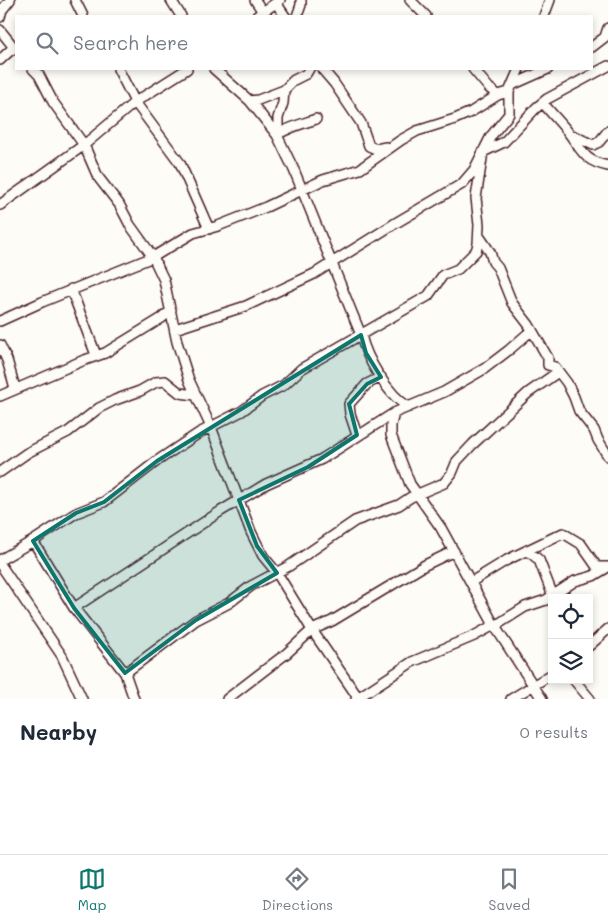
<!DOCTYPE html>
<html lang="en">
<head>
<meta charset="utf-8">
<style>
	body { margin:0; font-family:Mali,sans-serif; background:#f2f2f3; color:#1f2937 }
	.controls { position:absolute; right:15px; bottom:15px; display:grid; overflow:hidden; border-radius:0px; box-shadow:0 2px 8px #0003 }
	.controls button { width:45px; height:45px; display:grid; place-items:center; padding:0; border:0; border-bottom:1px solid #e0e1e3; background:#fff; color:#1f2937; font:25px sans-serif }
	.list { margin:0; padding:0; list-style:none }
	h2 { display:flex; justify-content:space-between; align-items:center; height:65px; margin:0; padding:0 20px; font-size:21px }
	h2 small { font-size:16px; font-weight:400; color:#747a83 }
	.icon { flex:none; width:28px; height:28px; fill:none; stroke:currentColor; stroke-width:2; stroke-linecap:round; stroke-linejoin:round }
	.map { position:relative; flex:none; width:608px; height:699px; overflow:hidden }
	.search { position:absolute; background:#fff; box-shadow:0 2px 8px #0003; left:15px; right:15px; top:15px; height:55px; display:flex; align-items:center; gap:12px; box-sizing:border-box; padding:0 18px; border-radius:0px; color:#747a83; font-size:19px }
	.sheet { height:155px; background:#fff }
	nav { display:flex; justify-content:space-around; align-items:center; box-sizing:border-box; height:70px; border-top:1px solid #e0e1e3; background:#fff; font-size:14px; color:#747a83 }
	nav a { display:grid; justify-items:center; gap:2px }
	nav .on { color:#0f766e }
	.map>svg:first-child { display:block }
	.lines { fill:none; stroke-linecap:round; stroke-linejoin:round }
	.minor-casing { stroke:#4a1f2b; stroke-width:12 }
	.minor { stroke:#fdfcf7; stroke-width:9 }
	.marked { fill:#0f766e; fill-opacity:0.2; stroke:#0f766e; stroke-width:4; stroke-linejoin:round }
</style>
</head>
<body>
<div class="map">
<svg width="608" height="699" viewBox="0 0 608 699">
	<rect width="100%" height="100%" fill="#fdfcf7"/>
	<filter id="ink" filterUnits="userSpaceOnUse"><feTurbulence type="fractalNoise" baseFrequency=".02" numOctaves="2"/><feDisplacementMap in="SourceGraphic" scale="10" xChannelSelector="R" yChannelSelector="G"/><feConvolveMatrix kernelMatrix="1 2 1 2 8 2 1 2 1" color-interpolation-filters="sRGB"/></filter>
	<g filter="url(#ink)">
		<g class="lines">
			<g class="minor-casing">
				<path id="minor" d="M75,0l8,16
					M171,0l10,16
					M255,0l8,12
					M410,0l16,16
					M276,3l9,13
					M257,16l23,-16
					M297,16l4,-11v-5
					M544,16l6,-16
					M0,17l2,-7 8,-10
					M0,30l16,20
					M592,47l13,-10 3,-9
					M0,60l14,-13
					M33,69l6,6 14,27 31,43 14,32 21,27 11,21 23,32 40,-24 25,-7 48,-19 57,-27 37,-11 41,-29 16,-9 38,-12 16,-7 27,-17 11,-3
					M118,69l17,33 45,61 29,66
					M214,69l36,32 27,34 17,35 67,165c5,23 27,61 48,72
					M322,69l12,14 27,40 8,23 7,3 10,-2
					M473,69l16,19 9,7
					M512,85l36,-16
					M250,101l8,-1 26,-10 10,-10 12,-6 3,-5
					M543,103c8,10 17,19 25,29 14,18 15,29 40,34
					M278,134v-16l5,-15 1,-13
					M277,135c12,-8 25,-11 39,-16
					M572,135l21,10 6,-3 9,-11
					M0,205l84,-60 51,-43 52,-33
					M479,236l11,16 3,10 5,6 14,35 17,22 19,33v7l7,2 12,16 7,14 5,14 15,19 4,10 10,16
					M71,289l25,66
					M0,321l42,-19 111,-45 11,23 13,62 12,38 22,47 40,105 12,24 14,17 35,57 47,69
					M175,329l71,-23 68,-32 80,-50 68,-40 12,-14 9,-18 21,-10 32,-34 11,-9 61,-33
					M0,345l7,15 8,28
					M0,396l82,-35 23,-8 57,-35 9,-8
					M394,413l-3,12v10l19,49 31,44 53,97 48,74
					M357,435l-7,-21 -1,-10 18,-20 14,-7
					M0,472l27,-19 41,-21 31,-24 16,-8 25,-9 16,-9 9,-1 15,12 15,2
					M33,541l41,67 51,65 9,26
					M527,550l12,10 14,36
					M0,560l33,-19 43,-28 28,-11 53,-41 42,-28 43,-22 20,-15 22,-11 17,-16 127,-73 15,-21 15,-6 18,-18 2,-7 1,-19 -3,-27 7,-46 8,-16 18,-22v-22l10,-23
					M0,564l62,92 20,43
					M471,582l36,-22 56,-27 18,11 16,23h11
					M74,608l147,-97 45,-27 56,-25 72,-46 50,-21 40,-23 25,-19 23,-20
					M495,626l30,-19 21,-7 29,-19 18,-5 15,-9
					M589,646l19,-17
					M125,673l71,-53 33,-17 22,-17 38,-20 66,-45 44,-16 12,-8 33,-14 8,-10 5,-12 16,-17 55,-51 30,-21
					M574,680l16,19
					M227,699l60,-46 25,-23 20,-9 93,-56 29,-14
					M356,699l56,-37 62,-26 20,-11
					M511,699l41,-25"/>
			</g>
			<use href="#minor" class="minor"/>
		</g>
	</g>
	<path class="marked" d="M361,335l5,18 15,24 -14,7 -18,20 8,31 -49,32 -69,33 18,46 20,27 -81,47 -71,53 -51,-65 -41,-67 43,-28 28,-11 53,-41z"/>
</svg>
<div class="controls">
<button><svg class="icon" aria-label="locate" viewBox="0 0 24 24"><circle cx="12" cy="12" r="6"/><path d="M12 2v4M12 18v4M2 12h4M18 12h4"/></svg></button>
<button><svg class="icon" aria-label="layers" viewBox="0 0 24 24"><path d="M12 4l9 5-9 5-9-5zM3 14l9 5 9-5"/></svg></button>
</div>
<div class="search"><svg class="icon" aria-label="search" viewBox="0 0 24 24"><circle cx="10" cy="10" r="6"/><path d="M15 15l6 6"/></svg>Search here</div>
</div>
<section class="sheet">
<h2>Nearby<small>0 results</small></h2>
<ul class="list">
</ul>
</section>
<nav>
<a class="on"><svg class="icon" aria-label="map" viewBox="0 0 24 24"><path d="M3 6l6-2 6 2 6-2v14l-6 2-6-2-6 2zM9 4v14M15 6v14"/></svg>Map</a>
<a><svg class="icon" aria-label="directions" viewBox="0 0 24 24"><path d="M12 3l9 9-9 9-9-9zM9 14v-3h6M13 9l2 2-2 2"/></svg>Directions</a>
<a><svg class="icon" aria-label="saved" viewBox="0 0 24 24"><path d="M7 4h10v16l-5-4-5 4z"/></svg>Saved</a>
</nav>
</body>
</html>
